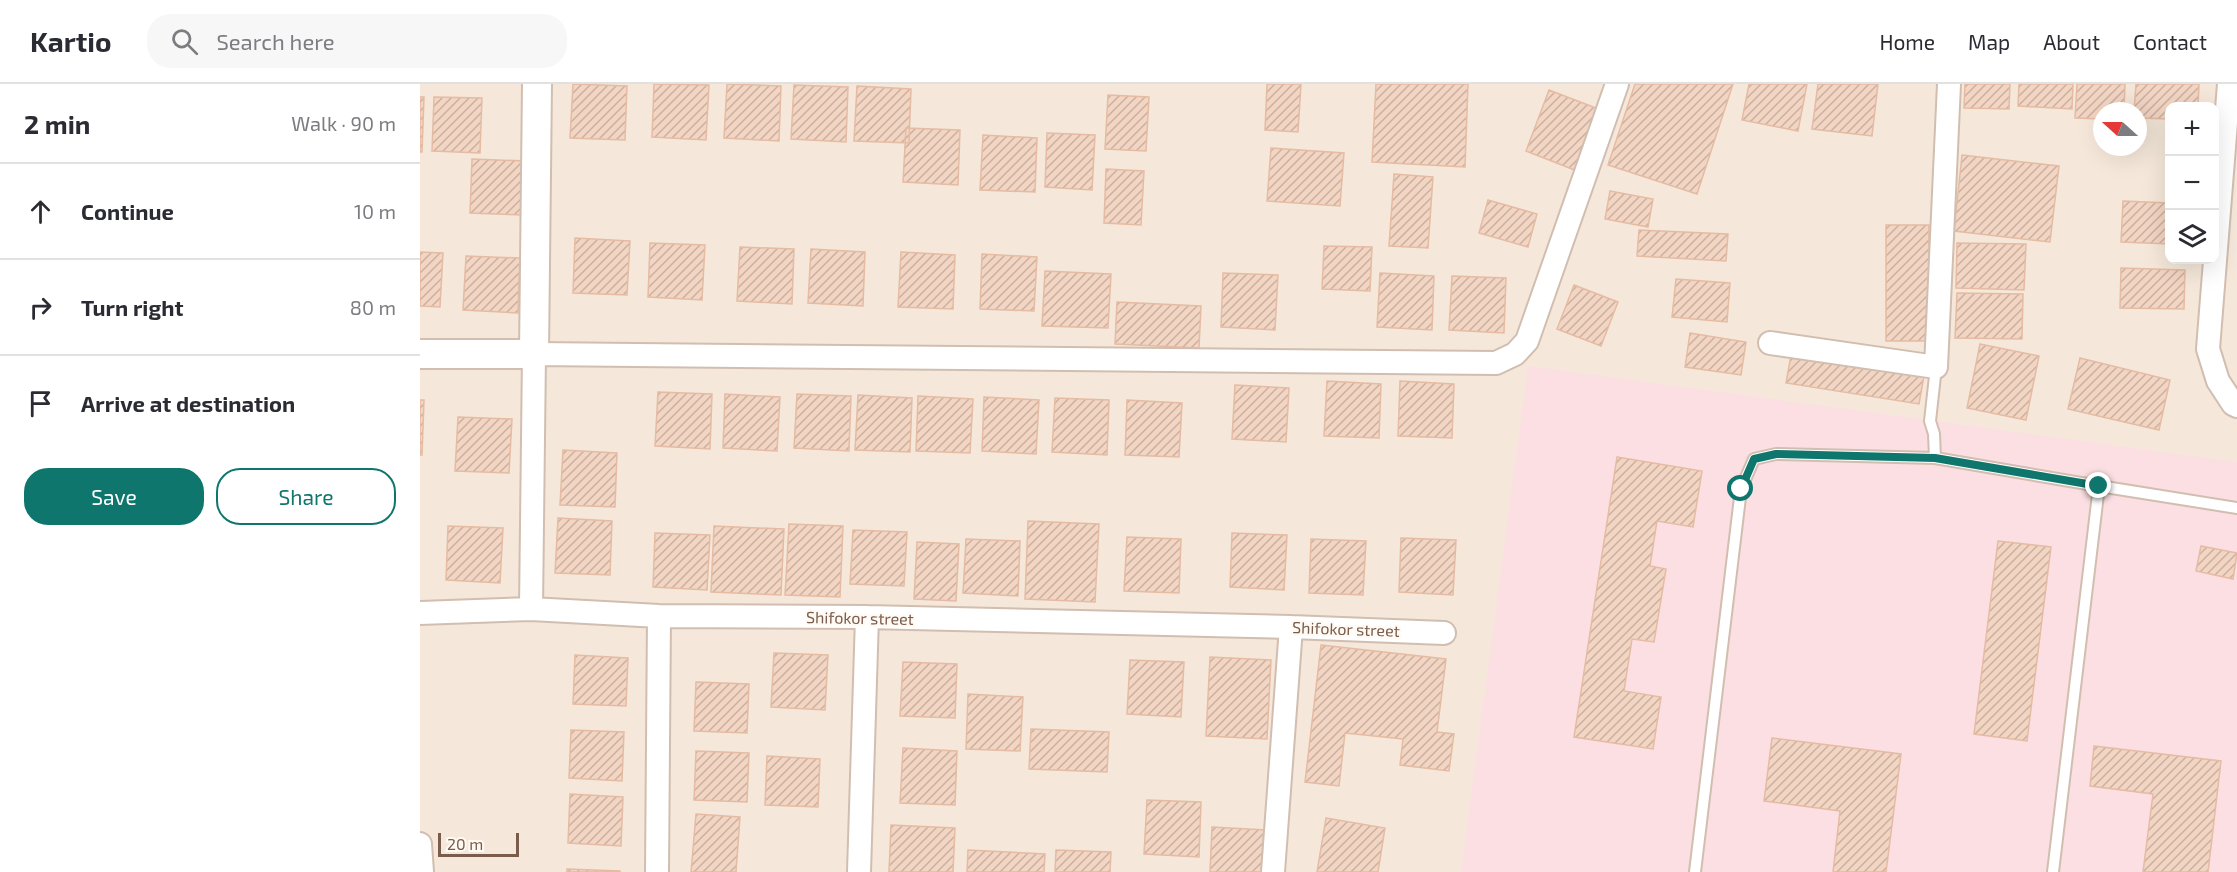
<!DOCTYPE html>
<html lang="en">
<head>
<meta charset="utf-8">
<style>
	body { margin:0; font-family:"Exo 2",sans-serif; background:#f7f7f7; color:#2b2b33 }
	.controls { position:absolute; right:18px; top:18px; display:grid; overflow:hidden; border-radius:12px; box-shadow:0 6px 24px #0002 }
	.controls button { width:54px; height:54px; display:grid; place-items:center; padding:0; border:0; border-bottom:2px solid #e1e1e2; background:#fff; color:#2b2b33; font:30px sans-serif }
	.compass { position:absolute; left:1673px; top:18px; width:54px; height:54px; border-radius:50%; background:#fff; box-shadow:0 6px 24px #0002; rotate:291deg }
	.scale { position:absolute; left:18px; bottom:15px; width:81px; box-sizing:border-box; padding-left:6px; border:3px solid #7a5c4d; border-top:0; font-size:16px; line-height:21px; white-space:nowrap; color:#7a5c4d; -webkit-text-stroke:4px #fffaf3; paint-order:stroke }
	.stop { position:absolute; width:18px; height:18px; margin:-14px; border:4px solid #0f766e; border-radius:50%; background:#fff }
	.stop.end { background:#0f766e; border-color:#fff; box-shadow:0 2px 6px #0008 }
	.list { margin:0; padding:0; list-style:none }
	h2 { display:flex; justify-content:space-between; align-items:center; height:78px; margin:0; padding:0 24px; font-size:26px }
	h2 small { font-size:20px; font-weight:400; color:#7c7c81 }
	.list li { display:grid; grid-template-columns:39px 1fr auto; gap:18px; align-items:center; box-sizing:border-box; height:96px; padding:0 24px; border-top:2px solid #e1e1e2 }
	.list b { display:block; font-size:22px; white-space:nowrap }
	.list em { font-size:20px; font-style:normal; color:#7c7c81 }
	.actions { display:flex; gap:12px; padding:18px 24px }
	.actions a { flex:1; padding:14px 0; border:2px solid #0f766e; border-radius:24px; text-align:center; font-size:21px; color:#0f766e }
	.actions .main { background:#0f766e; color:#fff }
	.icon { flex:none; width:33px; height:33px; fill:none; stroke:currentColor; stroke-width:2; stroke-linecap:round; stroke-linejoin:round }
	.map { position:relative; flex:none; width:1817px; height:788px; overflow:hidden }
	header { display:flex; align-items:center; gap:36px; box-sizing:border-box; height:84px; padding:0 30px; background:#fff; border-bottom:2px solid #e1e1e2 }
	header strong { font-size:28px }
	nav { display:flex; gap:33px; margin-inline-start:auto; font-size:21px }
	.search { width:420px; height:54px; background:#f7f7f7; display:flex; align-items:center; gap:15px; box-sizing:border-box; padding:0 21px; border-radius:24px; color:#7c7c81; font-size:22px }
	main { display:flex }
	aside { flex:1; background:#fff }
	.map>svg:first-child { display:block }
	.residential { fill:#f5e8da; fill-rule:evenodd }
	.medical { fill:#fbdfe3 }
	.building { fill:url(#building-hatch); stroke:#e6bba3; stroke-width:1.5 }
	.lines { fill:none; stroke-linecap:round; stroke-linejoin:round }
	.service-casing { stroke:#d1beb0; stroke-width:14 }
	.minor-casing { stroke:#d1beb0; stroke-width:26 }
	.tertiary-casing { stroke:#d1beb0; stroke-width:32 }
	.service { stroke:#fff; stroke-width:10 }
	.minor { stroke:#fff; stroke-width:22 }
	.tertiary { stroke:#fff; stroke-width:28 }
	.route { stroke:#0f766e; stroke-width:8 }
	.labels { text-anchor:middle; stroke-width:4.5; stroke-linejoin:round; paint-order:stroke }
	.street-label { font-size:16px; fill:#7a5c4d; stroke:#fffaf3 }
</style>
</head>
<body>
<header>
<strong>Kartio</strong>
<div class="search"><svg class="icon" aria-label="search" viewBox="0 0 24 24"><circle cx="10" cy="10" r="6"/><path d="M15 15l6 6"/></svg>Search here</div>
<nav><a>Home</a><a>Map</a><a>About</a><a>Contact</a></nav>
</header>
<main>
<aside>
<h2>2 min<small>Walk · 90 m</small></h2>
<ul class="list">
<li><svg class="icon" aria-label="ahead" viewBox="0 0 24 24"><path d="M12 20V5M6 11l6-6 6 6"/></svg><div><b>Continue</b></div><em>10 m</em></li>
<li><svg class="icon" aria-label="right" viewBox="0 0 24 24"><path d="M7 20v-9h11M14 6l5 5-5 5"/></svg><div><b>Turn right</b></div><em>80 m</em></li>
<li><svg class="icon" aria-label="arrive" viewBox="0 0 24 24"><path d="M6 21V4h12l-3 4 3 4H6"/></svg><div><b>Arrive at destination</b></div></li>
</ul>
<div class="actions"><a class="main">Save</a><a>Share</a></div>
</aside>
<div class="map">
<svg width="1817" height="788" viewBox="0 0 1817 788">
	<defs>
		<pattern id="building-hatch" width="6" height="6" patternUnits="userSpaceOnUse" patternTransform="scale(1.5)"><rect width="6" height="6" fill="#f3d5c3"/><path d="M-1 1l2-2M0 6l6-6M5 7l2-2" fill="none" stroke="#cab0a1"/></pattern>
	</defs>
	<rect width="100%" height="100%" fill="#fdf6ec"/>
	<path class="residential" d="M0,0h1817v788h-1817zM1750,22h44v154h-44zM1682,27h36v36h-36z"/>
	<path class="medical" d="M1108,282l709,96v410h-776z"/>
	<path class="building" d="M153,0l54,2 -2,54 -55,-2z
		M234,0l55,1 -3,55 -54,-3z
		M307,0l54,2 -2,55 -55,-3z
		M847,0h34l-3,48 -33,-2z
		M956,0h92l-3,83 -93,-5z
		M1215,0h98l-36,110 -89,-29z
		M1329,0h58l-9,47 -56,-11z
		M1398,0h60l-6,52 -60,-7z
		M1545,0h45l-1,25 -45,-1z
		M1599,0h54l-1,25 -54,-3z
		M1657,0h48l-1,27h-22v8l-27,-1z
		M1716,0h63l-1,22h-28v13l-32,-1v-7h-4z
		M374,1l54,2 -2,55 -55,-3z
		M437,2l54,3 -2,54 -55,-2z
		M1129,6l52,20 -24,61 -51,-20z
		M688,11l41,2 -3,54 -41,-2z
		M0,13h4l-2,55h-2z
		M14,13l48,1 -2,55 -48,-2z
		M486,44l54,2 -2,55 -55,-3z
		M627,49l48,2 -3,55 -47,-3z
		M563,51l54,3 -2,54 -55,-2z
		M851,64l73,5 -4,53 -73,-5z
		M1542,71l97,11 -9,76 -96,-11z
		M52,75l55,2 -3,54 -54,-2z
		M686,85l38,2 -3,54 -37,-2z
		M974,90l39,3 -5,71 -39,-2z
		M1190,107l43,8 -5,28 -43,-8z
		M1068,116l49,14 -9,33 -49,-14z
		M1703,117l47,2v41l-49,-2z
		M1466,141h43v116h-43z
		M1219,146l89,4 -2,27 -89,-5z
		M155,154l55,3 -3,54 -54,-2z
		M230,159l55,2 -3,55 -54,-3z
		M1537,159l69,1 -2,46 -68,-2z
		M904,162l48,1 -2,44 -48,-2z
		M320,163l54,2 -2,55 -55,-3z
		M391,165l54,3 -2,54 -55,-3z
		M0,168l23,1 -3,54 -20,-1z
		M481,168l54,3 -2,54 -55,-2z
		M562,170l55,3 -3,54 -54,-2z
		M46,172l54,2 -2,55 -55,-3z
		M1701,184l64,2 -1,39 -64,-1z
		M625,187l66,3 -3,54 -66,-2z
		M803,189l55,2 -3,55 -54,-3z
		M960,189l54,3 -2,54 -55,-3z
		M1032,192l54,2 -2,55 -55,-3z
		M1256,195l54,4 -3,39 -55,-5z
		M1154,201l44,17 -17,44 -44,-17z
		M1537,209l66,1 -1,45 -67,-1z
		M697,218l84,4 -2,42 -84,-4z
		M1270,249l56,9 -5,33 -56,-8z
		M1560,260l59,12 -13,64 -59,-12z
		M1371,271l133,21 -5,28 -133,-21z
		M1660,274l90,22 -11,50 -91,-21z
		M907,297l54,3 -2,54 -55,-2z
		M980,297l54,3 -2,54 -54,-2z
		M815,301l54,3 -3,54 -54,-3z
		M238,308l54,2 -2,55 -55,-3z
		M305,310l55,3 -3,54 -54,-3z
		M377,310l54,2 -2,55 -55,-3z
		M438,311l54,3 -2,54 -55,-2z
		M498,312l55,3 -3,54 -54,-2z
		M564,313l55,3 -3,54 -54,-3z
		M635,314l54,2 -2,55 -55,-3z
		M0,316h4l-2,55h-2z
		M707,316l55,3 -3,54 -54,-2z
		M38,333l54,2 -3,54 -54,-2z
		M143,366l54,3 -2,54 -55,-2z
		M1197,373l85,14 -9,56 -36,-6 -7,45 16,3 -12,73 -22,-3 -8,52 37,6 -8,52 -79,-12z
		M138,434l54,3 -2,54 -55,-2z
		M608,437l71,3 -4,78 -70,-3z
		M369,440l54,2 -3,71 -55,-2z
		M28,442l55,2 -3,55 -54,-3z
		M294,442l70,3 -3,66 -70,-3z
		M433,446l54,2 -3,54 -54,-2z
		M235,449l55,2 -3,55 -54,-3z
		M812,449l55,2 -3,55 -54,-3z
		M707,453l54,2 -2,54 -55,-2z
		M981,454l55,2 -3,55 -54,-3z
		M546,455l54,2 -2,55 -55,-3z
		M891,455l55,2 -3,54 -54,-2z
		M1578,457l53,6 -24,194 -53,-7z
		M497,458l42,2 -3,57 -42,-2z
		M1781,462l36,7 -4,26 -37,-8z
		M901,561l125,14 -9,73 17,2 -5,37 -49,-6 3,-26 -58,-6 -6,53 -34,-4z
		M354,569l54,2 -3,55 -54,-3z
		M155,571l53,3 -2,48 -53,-2z
		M790,573l61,3 -4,79 -61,-3z
		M710,576l54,2 -3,55 -54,-3z
		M483,578l54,2 -2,54 -55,-2z
		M276,598l53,2 -2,49 -53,-2z
		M548,610l55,3 -3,54 -54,-2z
		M611,645l78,3 -2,40 -78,-3z
		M151,646l53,2 -2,49 -53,-3z
		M1352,654l129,16 -15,118h-53l7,-61 -76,-10z
		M1674,662l127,15 -13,111h-65l10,-78 -63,-8z
		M483,664l54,3 -2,54 -55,-2z
		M276,667l53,2 -2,49 -53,-2z
		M347,672l53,3 -2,48 -53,-2z
		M150,710l53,3 -2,49 -53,-3z
		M727,716l54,2 -2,55 -55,-3z
		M276,730l44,3 -4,55h-45z
		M906,734l59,10 -7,44h-61z
		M471,741l64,3 -2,44h-64z
		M792,743l54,3 -2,42h-54z
		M548,766l77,4 -1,18h-77z
		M636,766l55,2 -1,20h-55z
		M147,785l53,2v1h-53z"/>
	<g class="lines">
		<g class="service-casing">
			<path id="service" d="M1515,374l-1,-24 -4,-13 6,-54
				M1679,402l138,22
				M1275,788l46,-383 13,-30 22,-5 159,4 164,28 -46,386"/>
		</g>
		<g class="minor-casing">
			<path id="minor" d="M1809,0l-21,265 10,32 15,23 4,2
				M1350,259l166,24 13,-283
				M111,525l3,-255 962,9 19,-9 12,-13 90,-257
				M0,529l111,-4 128,7 208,1 424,10 153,6
				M0,760l2,28
				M237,788l2,-256
				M439,788l8,-255
				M853,788l18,-245"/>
		</g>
		<g class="tertiary-casing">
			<path id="tertiary" d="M0,270h114l3,-270"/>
		</g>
		<use href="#service" class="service"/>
		<use href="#minor" class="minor"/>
		<use href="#tertiary" class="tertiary"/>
	</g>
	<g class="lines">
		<path class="route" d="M1321,405l13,-30 22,-5 159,4 164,28"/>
	</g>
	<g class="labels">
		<g class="street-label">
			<text transform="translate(440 534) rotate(1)" y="6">Shifokor street</text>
			<text transform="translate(926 545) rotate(2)" y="6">Shifokor street</text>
		</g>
	</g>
</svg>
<div class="controls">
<button>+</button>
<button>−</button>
<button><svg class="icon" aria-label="layers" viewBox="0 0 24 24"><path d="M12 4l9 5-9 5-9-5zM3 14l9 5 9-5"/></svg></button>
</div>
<svg class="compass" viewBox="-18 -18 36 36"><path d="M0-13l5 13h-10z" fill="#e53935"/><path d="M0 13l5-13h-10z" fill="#7c7c81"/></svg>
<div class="scale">20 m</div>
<div class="stop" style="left:1321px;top:405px"></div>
<div class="stop end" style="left:1679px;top:402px"></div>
</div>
</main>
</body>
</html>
